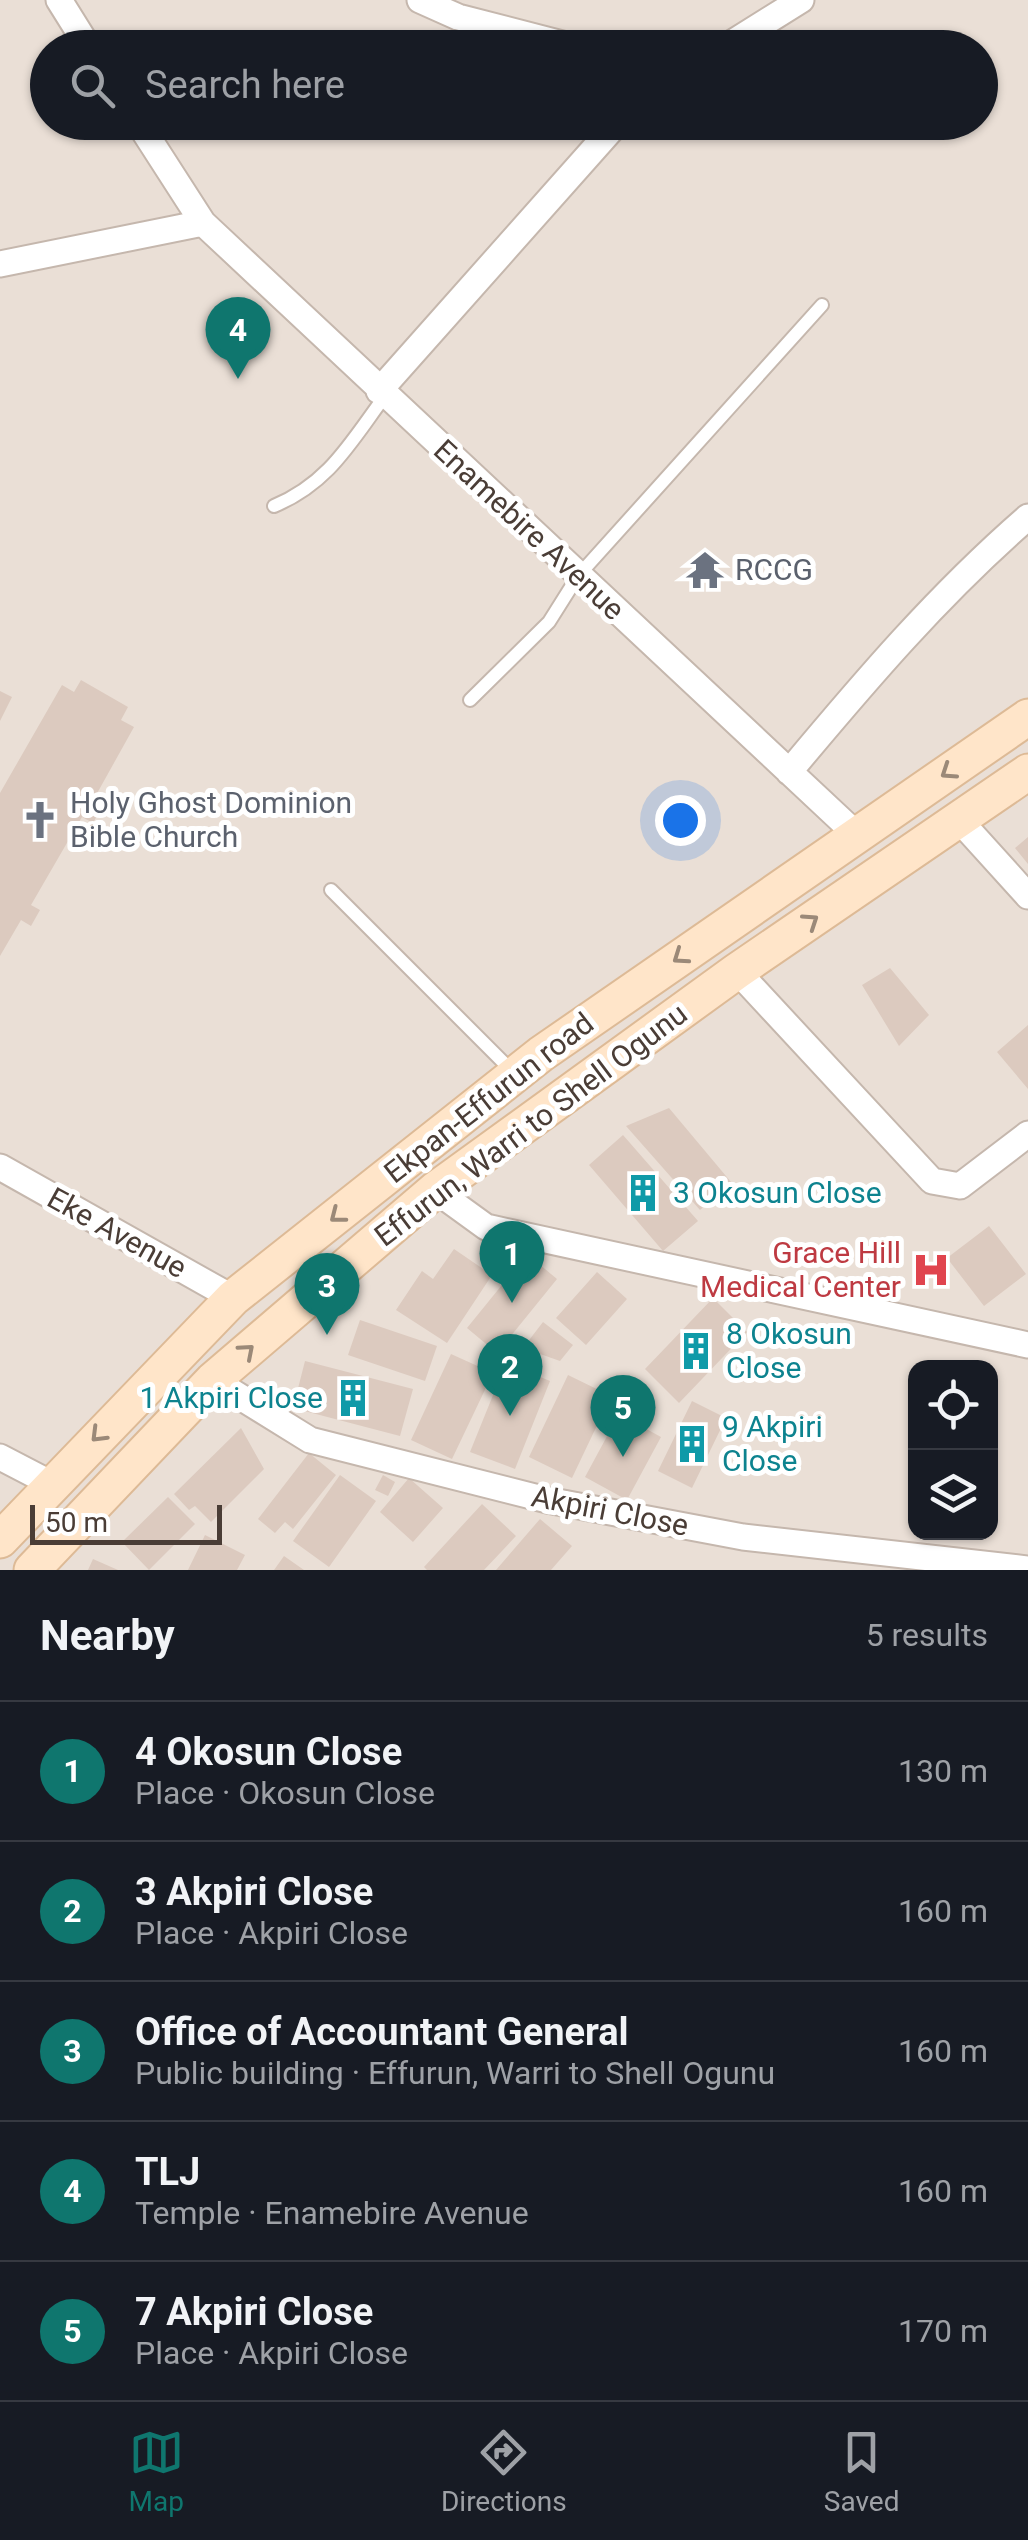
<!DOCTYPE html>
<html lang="en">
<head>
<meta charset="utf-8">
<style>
	body { margin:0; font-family:Roboto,sans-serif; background:#242831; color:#f1f3f6 }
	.controls { position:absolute; right:30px; bottom:30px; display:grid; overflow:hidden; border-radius:20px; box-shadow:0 2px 8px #0004 }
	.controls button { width:90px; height:90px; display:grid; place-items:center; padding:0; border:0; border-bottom:2px solid #363941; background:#171b24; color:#f1f3f6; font:50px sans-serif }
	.scale { position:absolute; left:30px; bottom:25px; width:192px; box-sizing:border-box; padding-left:10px; border:5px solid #4a3d36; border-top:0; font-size:28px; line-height:35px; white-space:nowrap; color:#4a3d36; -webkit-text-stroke:8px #fff; paint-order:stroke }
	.you { position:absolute; left:680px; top:820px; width:35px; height:35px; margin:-25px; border:8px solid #fff; border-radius:50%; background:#1a73e8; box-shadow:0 0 0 15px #1a73e833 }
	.badge { display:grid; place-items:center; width:65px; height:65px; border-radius:50%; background:#0f766e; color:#fff; font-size:32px; font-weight:700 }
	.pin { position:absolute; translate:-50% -82px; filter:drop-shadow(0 2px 5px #0008) }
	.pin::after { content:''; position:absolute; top:52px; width:35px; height:30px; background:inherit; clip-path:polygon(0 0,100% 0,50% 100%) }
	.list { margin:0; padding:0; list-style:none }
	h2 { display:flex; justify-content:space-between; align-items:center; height:130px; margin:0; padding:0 40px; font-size:42px }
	h2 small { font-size:32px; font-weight:400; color:#9ea1a6 }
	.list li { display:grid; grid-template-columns:65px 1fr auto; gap:30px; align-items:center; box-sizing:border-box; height:140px; padding:0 40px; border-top:2px solid #363941 }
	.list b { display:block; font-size:38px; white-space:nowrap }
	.list p { margin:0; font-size:32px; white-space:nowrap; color:#9ea1a6 }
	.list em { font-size:32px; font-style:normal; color:#9ea1a6 }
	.icon { flex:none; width:55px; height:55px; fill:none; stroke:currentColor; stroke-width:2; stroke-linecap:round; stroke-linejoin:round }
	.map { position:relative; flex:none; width:1028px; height:1570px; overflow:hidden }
	.search { position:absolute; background:#171b24; box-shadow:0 2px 8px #0004; left:30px; right:30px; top:30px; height:110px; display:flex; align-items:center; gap:25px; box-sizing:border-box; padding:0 35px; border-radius:55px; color:#9ea1a6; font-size:38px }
	.sheet { height:830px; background:#171b24 }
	nav { display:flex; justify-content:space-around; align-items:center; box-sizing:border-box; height:140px; border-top:2px solid #363941; background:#171b24; font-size:28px; color:#9ea1a6 }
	nav a { display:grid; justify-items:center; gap:5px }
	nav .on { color:#0f766e }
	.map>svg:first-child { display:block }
	.residential { fill:#eadfd6; fill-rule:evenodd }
	.building { fill:#dccabf }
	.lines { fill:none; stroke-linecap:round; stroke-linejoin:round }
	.lane-casing { stroke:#c5b7ad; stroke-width:16 }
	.street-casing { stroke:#c5b7ad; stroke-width:29 }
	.secondary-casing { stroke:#ddba96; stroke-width:39 }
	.lane { stroke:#fff; stroke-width:12 }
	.street { stroke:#fff; stroke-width:25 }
	.secondary { stroke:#ffe5c9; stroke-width:35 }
	.oneway { stroke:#9b8978 }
	.labels { text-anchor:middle; stroke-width:10; stroke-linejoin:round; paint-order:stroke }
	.street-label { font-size:30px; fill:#4a3d36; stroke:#fff }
	.worship-label { font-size:30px; fill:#5b616d; stroke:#fff; text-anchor:start }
	.culture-label { font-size:30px; fill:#0d838f; stroke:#fff; text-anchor:start }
	.health-label { font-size:30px; fill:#be3a42; stroke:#fff; text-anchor:end }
</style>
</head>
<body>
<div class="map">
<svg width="1028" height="1570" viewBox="0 0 1028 1570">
	<rect width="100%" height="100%" fill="#f6efe8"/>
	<path class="residential" d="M0,0h1028v1570h-1028zM48,48h932v74h-932zM916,1368h74v164h-74z"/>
	<path class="building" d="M81,680l47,27 -7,13 13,7 -39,70 9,6 -11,20 -11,-6 -51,88 9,5 -9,16 -10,-6 -21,36v-163l62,-108 12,7z
		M0,691l12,6 -12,24z
		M1028,837v27l-13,-16z
		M890,968l39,47 -30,31 -37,-61z
		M1028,1025v64l-31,-37z
		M669,1108l62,74 -31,28 -74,-84z
		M623,1135l75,86 -35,30 -74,-86z
		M989,1226l37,48 -42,32 -37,-48z
		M454,1249l38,26 -45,68 -51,-33 26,-39 11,8z
		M527,1254l30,25 -60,74 -30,-25z
		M597,1272l30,27 -41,46 -30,-27z
		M713,1298l34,34 -68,71 -34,-34z
		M360,1320l77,26 -12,35 -77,-26z
		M543,1322l30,23 -13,16 -37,-13z
		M451,1354l42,19 -41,86 -41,-19z
		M305,1361l108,28 -13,47 -107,-28z
		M506,1363l44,18 -35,88 -45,-17z
		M568,1375l43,21 -39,82 -43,-21z
		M692,1401l34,17 -34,70 -34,-17z
		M619,1414l42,23 -34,63 -42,-23z
		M241,1428l23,41 -53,53 -16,-16 -6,4 -15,-16z
		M309,1453l27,22 -43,54 -8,-7 -10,11 -17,-14z
		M340,1475l36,26 -47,66 -36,-26z
		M383,1475l12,7 -7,14 -13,-6z
		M409,1478l34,30 -30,34 -33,-30z
		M168,1497l27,27 -46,46 -27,-28z
		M482,1504l34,32 -32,34h-57l-3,-3z
		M540,1519l32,27 -21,24h-55z
		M205,1535l40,20 -8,15h-49z
		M284,1556l20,14h-30z
		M93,1559l25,11h-30z"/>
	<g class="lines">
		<g class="lane-casing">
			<path id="lane" d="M274,506c55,-23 76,-63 111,-110
				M470,700l79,-78 29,-46 244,-271
				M331,890l183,183"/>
		</g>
		<g class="street-casing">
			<path id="street" d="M59,0l30,48
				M420,0l38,17 120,31
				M724,48l77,-48
				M138,122l65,101 654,612
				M0,264l203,-41
				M379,391l239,-269
				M789,772c76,-91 150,-178 239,-255
				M961,822l67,74
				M737,971l195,210 28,5 68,-52
				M0,1167l233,131
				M435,1190l51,37 542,118
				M213,1380l97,60 237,60 196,37 285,32
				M0,1457l50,26"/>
		</g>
		<g class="secondary-casing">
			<path id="secondary" d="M0,1540l233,-242 308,-244 487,-337
				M32,1570l181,-190 222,-190 302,-219 291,-199"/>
		</g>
		<use href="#lane" class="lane"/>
		<use href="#street" class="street"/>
		<use href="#secondary" class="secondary"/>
	</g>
	<defs><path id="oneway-chevron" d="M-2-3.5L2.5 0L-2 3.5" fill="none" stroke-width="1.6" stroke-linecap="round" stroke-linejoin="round" transform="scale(2.5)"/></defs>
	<g class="oneway">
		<use href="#oneway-chevron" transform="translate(948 772) rotate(146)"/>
		<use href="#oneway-chevron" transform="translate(811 921) rotate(-34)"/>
		<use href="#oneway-chevron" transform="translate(680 957) rotate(145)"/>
		<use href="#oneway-chevron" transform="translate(337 1216) rotate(142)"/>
		<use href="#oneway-chevron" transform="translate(247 1351) rotate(-41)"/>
		<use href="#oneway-chevron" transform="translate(98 1435) rotate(135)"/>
	</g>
	<defs>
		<g id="temple-bare" transform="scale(3)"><path d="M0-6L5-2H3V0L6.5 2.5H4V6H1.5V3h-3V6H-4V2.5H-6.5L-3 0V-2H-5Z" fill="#6b7280" stroke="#fff" stroke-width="2.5" paint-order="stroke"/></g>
		<g id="church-bare" transform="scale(3)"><path d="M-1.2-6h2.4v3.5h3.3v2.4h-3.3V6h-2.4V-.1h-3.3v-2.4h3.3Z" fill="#6b7280" stroke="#fff" stroke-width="2.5" paint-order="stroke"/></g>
		<g id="building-bare" transform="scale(3)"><path d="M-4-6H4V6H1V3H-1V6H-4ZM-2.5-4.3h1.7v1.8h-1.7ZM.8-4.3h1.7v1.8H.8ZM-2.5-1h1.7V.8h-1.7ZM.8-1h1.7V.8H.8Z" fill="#0f9aa8" stroke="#fff" stroke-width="2.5" paint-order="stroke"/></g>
		<g id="hospital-bare" transform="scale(3)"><path d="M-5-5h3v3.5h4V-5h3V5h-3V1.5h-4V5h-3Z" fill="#e0444e" stroke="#fff" stroke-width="2.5" paint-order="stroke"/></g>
	</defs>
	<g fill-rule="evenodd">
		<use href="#temple-bare" x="705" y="570"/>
		<use href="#church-bare" x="40" y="820"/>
		<use href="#building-bare" x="643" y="1193"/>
		<use href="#hospital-bare" x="931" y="1270"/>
		<use href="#building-bare" x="696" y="1351"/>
		<use href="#building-bare" x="353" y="1398"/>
		<use href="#building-bare" x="692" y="1444"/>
	</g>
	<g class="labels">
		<g class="street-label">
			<text transform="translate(529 530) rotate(43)" y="10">Enamebire Avenue</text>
			<text transform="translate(489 1098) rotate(-38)" y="10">Ekpan-Effurun road</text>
			<text transform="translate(531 1125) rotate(-37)" y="10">Effurun, Warri to Shell Ogunu</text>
			<text transform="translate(117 1233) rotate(29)" y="10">Eke Avenue</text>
			<text transform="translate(610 1511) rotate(11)" y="10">Akpiri Close</text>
		</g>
		<g class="worship-label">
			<text x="735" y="580">RCCG</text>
			<text x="70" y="813">Holy Ghost Dominion<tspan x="70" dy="34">Bible Church</tspan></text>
		</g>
		<g class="culture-label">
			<text x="673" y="1203">3 Okosun Close</text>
			<text x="726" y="1344">8 Okosun<tspan x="726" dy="34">Close</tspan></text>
			<text x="323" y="1408" text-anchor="end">1 Akpiri Close</text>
			<text x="722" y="1437">9 Akpiri<tspan x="722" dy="34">Close</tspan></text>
		</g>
		<g class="health-label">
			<text x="901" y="1263">Grace Hill<tspan x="901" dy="34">Medical Center</tspan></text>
		</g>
	</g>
</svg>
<div class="controls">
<button><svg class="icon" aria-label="locate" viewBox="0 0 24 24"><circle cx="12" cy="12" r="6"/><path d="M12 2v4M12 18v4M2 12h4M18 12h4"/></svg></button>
<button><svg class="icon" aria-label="layers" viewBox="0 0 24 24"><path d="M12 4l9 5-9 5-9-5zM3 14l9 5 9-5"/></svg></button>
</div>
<div class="scale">50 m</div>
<div class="you"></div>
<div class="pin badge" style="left:512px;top:1303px">1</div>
<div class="pin badge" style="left:510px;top:1416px">2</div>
<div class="pin badge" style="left:327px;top:1335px">3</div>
<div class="pin badge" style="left:238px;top:379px">4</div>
<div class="pin badge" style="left:623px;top:1457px">5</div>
<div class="search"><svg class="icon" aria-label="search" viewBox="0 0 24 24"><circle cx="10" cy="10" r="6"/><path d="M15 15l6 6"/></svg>Search here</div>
</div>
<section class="sheet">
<h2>Nearby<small>5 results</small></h2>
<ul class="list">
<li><span class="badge">1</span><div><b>4 Okosun Close</b><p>Place · Okosun Close</p></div><em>130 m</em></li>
<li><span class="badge">2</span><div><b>3 Akpiri Close</b><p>Place · Akpiri Close</p></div><em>160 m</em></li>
<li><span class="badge">3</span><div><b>Office of Accountant General</b><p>Public building · Effurun, Warri to Shell Ogunu</p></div><em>160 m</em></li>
<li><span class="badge">4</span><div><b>TLJ</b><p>Temple · Enamebire Avenue</p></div><em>160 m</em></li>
<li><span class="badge">5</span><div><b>7 Akpiri Close</b><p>Place · Akpiri Close</p></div><em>170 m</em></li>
</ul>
</section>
<nav>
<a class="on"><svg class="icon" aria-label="map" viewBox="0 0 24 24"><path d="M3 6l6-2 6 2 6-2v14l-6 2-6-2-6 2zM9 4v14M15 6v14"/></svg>Map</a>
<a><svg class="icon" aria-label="directions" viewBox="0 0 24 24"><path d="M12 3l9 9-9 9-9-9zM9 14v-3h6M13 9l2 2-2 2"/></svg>Directions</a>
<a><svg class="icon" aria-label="saved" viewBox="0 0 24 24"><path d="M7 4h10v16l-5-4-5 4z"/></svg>Saved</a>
</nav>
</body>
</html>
